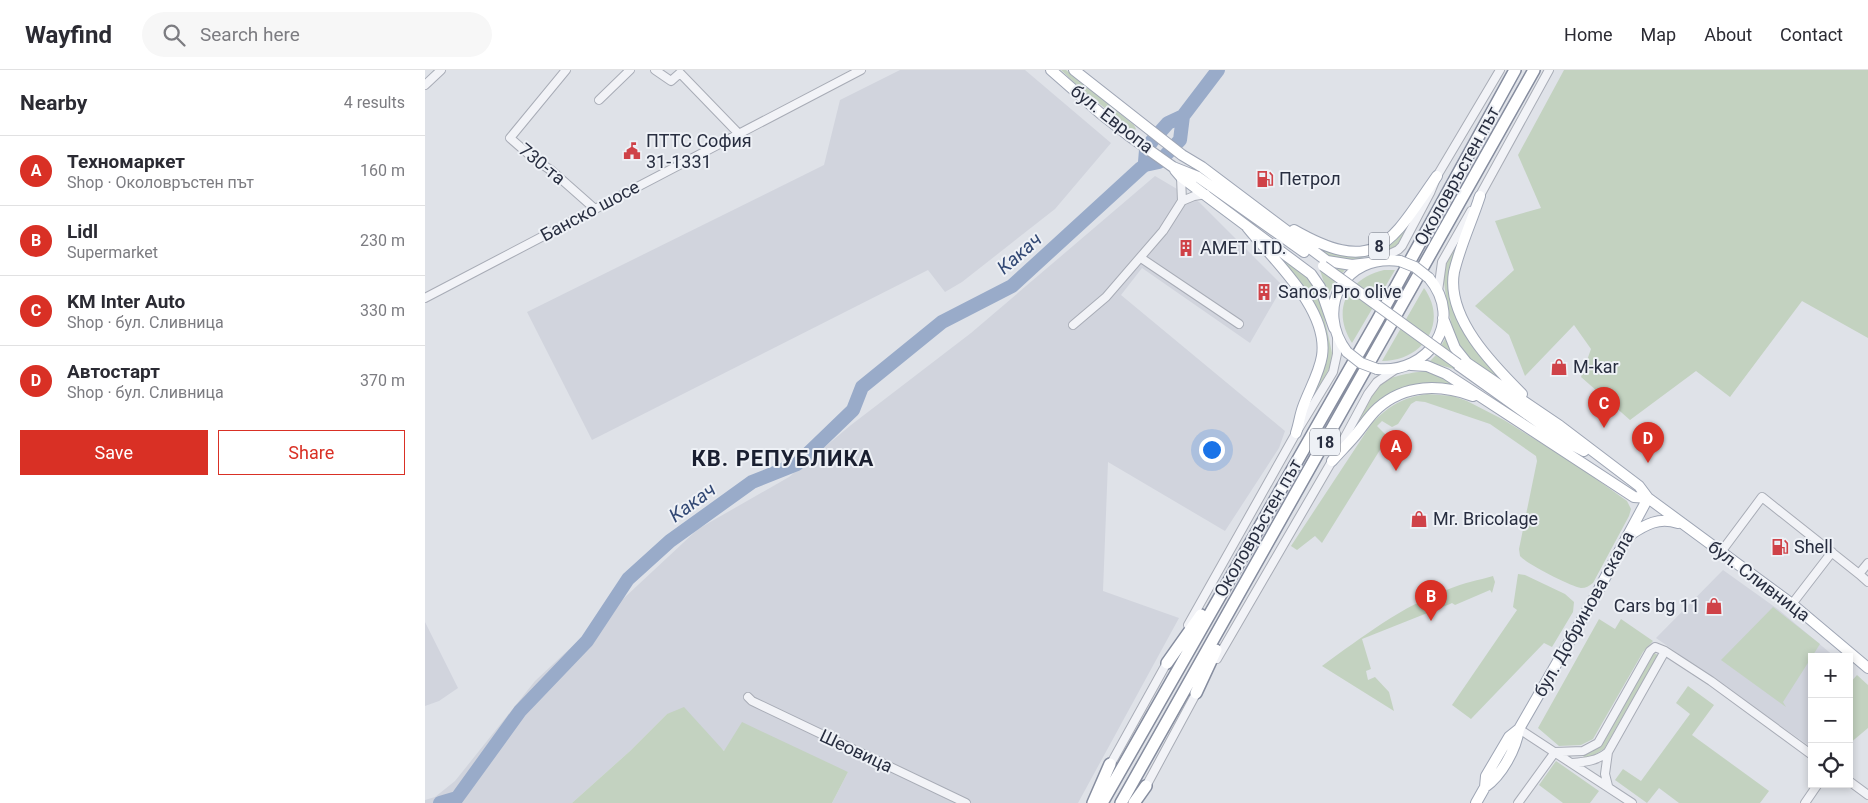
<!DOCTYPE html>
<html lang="en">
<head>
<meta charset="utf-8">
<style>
	body { margin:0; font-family:Roboto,sans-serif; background:#f7f7f7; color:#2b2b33 }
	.controls { position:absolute; right:15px; bottom:15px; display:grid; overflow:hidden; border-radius:0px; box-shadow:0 2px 8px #0003 }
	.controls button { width:45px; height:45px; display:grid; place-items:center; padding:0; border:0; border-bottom:1px solid #e1e1e2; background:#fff; color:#2b2b33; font:25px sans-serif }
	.you { position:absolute; left:786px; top:379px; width:18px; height:18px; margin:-12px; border:4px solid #fff; border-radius:50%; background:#1a73e8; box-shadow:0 0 0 8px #1a73e833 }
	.badge { display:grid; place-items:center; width:32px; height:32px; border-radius:50%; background:#d93025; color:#fff; font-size:16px; font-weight:700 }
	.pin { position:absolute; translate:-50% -41px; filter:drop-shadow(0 1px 2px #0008) }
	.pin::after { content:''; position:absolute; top:26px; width:18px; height:15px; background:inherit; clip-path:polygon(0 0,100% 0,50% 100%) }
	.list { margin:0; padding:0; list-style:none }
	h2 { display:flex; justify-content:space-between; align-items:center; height:65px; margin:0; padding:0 20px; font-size:21px }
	h2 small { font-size:16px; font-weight:400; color:#7c7c81 }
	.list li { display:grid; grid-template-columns:32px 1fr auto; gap:15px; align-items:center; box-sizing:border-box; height:70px; padding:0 20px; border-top:1px solid #e1e1e2 }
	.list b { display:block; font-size:19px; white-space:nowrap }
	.list p { margin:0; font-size:16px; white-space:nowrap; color:#7c7c81 }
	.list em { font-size:16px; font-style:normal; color:#7c7c81 }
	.actions { display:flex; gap:10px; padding:15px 20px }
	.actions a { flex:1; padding:11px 0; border:1px solid #d93025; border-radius:0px; text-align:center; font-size:18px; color:#d93025 }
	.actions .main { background:#d93025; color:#fff }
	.icon { flex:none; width:28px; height:28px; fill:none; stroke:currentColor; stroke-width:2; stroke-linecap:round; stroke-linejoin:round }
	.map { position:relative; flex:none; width:1443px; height:733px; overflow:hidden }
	header { display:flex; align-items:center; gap:30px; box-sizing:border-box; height:70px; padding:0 25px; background:#fff; border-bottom:1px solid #e1e1e2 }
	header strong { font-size:24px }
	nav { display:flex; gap:28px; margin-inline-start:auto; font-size:18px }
	.search { width:350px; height:45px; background:#f7f7f7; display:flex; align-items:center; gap:12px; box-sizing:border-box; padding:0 18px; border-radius:28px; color:#7c7c81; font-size:19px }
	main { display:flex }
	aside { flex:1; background:#fff }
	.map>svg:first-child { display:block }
	.built { fill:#d1d4dd }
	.green { fill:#c3d2c0 }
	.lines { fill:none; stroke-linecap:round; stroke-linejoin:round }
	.river { stroke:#99abc9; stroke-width:14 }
	.minor-casing { stroke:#a8acb6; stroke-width:10 }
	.major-casing { stroke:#9ea5b4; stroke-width:12 }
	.highway-casing { stroke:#868d9f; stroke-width:14 }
	.minor { stroke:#f2f3f7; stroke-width:8 }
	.major { stroke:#fff; stroke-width:10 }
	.highway { stroke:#fff; stroke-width:11 }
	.major-bridge-casing { stroke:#9ea5b4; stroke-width:12; stroke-linecap:butt }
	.major-bridge { stroke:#fff; stroke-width:10 }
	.labels { text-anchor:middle; stroke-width:4; stroke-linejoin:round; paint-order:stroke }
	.shield { fill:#eef1f6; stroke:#636877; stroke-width:1 }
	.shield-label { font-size:16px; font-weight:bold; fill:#282e40 }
	.street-label { font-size:18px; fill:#282e40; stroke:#eef1f6 }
	.poi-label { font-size:18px; fill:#282e40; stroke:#eef1f6; text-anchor:start }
	.water-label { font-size:19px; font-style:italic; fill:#324874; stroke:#eef1f6 }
	.district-label { font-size:22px; font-weight:bold; letter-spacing:1px; fill:#1a1f30; stroke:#eef1f6 }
</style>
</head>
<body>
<header>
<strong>Wayfind</strong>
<div class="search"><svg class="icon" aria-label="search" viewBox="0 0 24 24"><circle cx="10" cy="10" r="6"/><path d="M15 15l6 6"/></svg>Search here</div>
<nav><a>Home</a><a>Map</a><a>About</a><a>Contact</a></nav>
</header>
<main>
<aside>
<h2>Nearby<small>4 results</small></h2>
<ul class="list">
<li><span class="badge">A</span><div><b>Техномаркет</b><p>Shop · Околовръстен път</p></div><em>160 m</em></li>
<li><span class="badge">B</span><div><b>Lidl</b><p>Supermarket</p></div><em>230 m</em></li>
<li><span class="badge">C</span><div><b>KM Inter Auto</b><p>Shop · бул. Сливница</p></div><em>330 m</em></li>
<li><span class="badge">D</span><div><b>Автостарт</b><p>Shop · бул. Сливница</p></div><em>370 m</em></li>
</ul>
<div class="actions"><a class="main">Save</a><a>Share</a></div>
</aside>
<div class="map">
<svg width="1443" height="733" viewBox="0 0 1443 733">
	<rect width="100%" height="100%" fill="#dfe2e8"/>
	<path class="built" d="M475,0h125l86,73 -56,66 -93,73 -17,10 -17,-22 -336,170 -65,-128 297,-147 16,-65z
		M730,106l44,26 84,84 -33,57 -108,-75 -21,27 164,136 -6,17 -54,83 -117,-69 -5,129 76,27 -101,185h-246l16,-31 -123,-21 -58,-37 -37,37 -58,52h-147v-3l10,-3 20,-16 80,-100 163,-152 91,-52 62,-52 120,-92z
		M1298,500l56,40 56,47h-23v91l-156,-110z
		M0,552l33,66 -19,13 -14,5z"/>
	<path class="green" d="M636,0h5l68,55 2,4 -3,2 -53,-43z
		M1139,0h304v268l-66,-37 -72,96 -34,-26 -66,49 -49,-43 10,-28 -17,-24 -49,51 -16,-41 -34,-29 39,-36 -19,-49 46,-13 -23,-53z
		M984,154v2l-11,19 -4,4 -47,13 -21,-6 -15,-13 46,12z
		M1039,159l-13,69 53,82 -1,3c-9,-7 -35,-21 -41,-29 -8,-9 -20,-70 -18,-83 1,-15 12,-29 20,-42z
		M847,179l43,35 6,18 11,51 -1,12 -22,40c5,-21 13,-42 16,-64 4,-24 -38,-72 -53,-92z
		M901,192l19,8 -9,10 -7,13h-2l-7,-23z
		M959,200h11l-43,73c-21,-33 -5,-64 32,-73z
		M999,218c25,35 -1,73 -42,73z
		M1021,267l16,22 -8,10 -25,-7 7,-7z
		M1001,301l34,14 -57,5 -51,45v-6c6,-12 17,-38 29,-46 9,-7 34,-11 45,-12z
		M1002,324l26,2 14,5 37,19 74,46 49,35 4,8 -2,7 -36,67c-4,3 -7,5 -12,5 -11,-2 -54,-24 -61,-32l-1,-7 18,-88 -1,-5 -46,-32 -65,-22 -9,-1 -5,3 -13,20 -6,3 -10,-6 -5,5 11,11 -66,106 -7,-7 -18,14 -6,-4 81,-123c18,-18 30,-25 55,-29z
		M1093,504l7,1 40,19 9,8 -1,10 -21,35 -8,-4 -73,76 -19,-14 65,-95 -4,-3z
		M1068,506l2,6 -3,11 -2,-3 -35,15 -3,-2 -2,1 -88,35 9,30 -5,2 2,9 7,-3 14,15 5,19 -72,-45c40,-29 80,-60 127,-77 14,-6 30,-9 44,-13z
		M1348,537l47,37 -37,58 3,5 -65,-47z
		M1174,549l16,10 6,-10 32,22 -10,11 -50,87 -12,6 -22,1 -21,-18z
		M1229,583l4,2 -54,94 -10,6 -10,4 -1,-5 17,-8z
		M1432,605l11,10v43l-19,16v-60z
		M1263,616l26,19 -22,30 77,56 -9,12h-81l-20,-15 -12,15 -32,-23 8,-11 18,12 49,-67 -14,-11z
		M259,637l40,44 18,-29 106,50 -16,31h-260l58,-52 37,-37z
		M1131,691l43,30 -9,12h-27l-24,-18z"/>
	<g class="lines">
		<path class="river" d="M720,92l1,-12 6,-9 16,-18 15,-7 35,-46
			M15,733l17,-5 63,-87 67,-70 41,-62 42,-38 82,-59 45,-18 56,-54 9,-23 80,-65 70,-36 129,-118 4,-3 14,-3 21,-22 3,-24"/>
		<g class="minor-casing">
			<path id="minor" d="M141,0l-56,68 23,20 19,13 43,38
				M230,0l16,11 9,-8 59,61
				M0,15l16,-15
				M174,30l31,-30
				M1053,129l71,-129
				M757,131l12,-5 12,-2
				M716,188l98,66
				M952,190l21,-10 4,-4 28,-53 7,-17 63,-106
				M1013,221l4,-29 29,-51
				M0,228l436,-228
				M648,255l33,-28 57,-66 19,-30 -1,-24
				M1296,482l41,-55 97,77 9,-11
				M1434,504l9,8
				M1367,534l40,-52
				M763,555l108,-192 37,-61 4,-18v-18
				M792,589l115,-198 36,-67 9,-12 19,-13
				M323,627l4,4 214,102
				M1094,659l113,74
				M1147,693c13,-1 25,-2 36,-11
				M684,697l60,-108
				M1424,711l19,14
				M1183,716l-3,-12 3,-22 57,-101
				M719,720l54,-100
				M1093,733l37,-51 28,-1 15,-8 52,-92 5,-4 10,4 46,30 101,74
				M1380,733l13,-19"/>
		</g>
		<g class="major-casing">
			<path id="major" d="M626,0l49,43 28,22 45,32 25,10 106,75
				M649,0l108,85 20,12 125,94 25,4 17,-2
				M750,100l6,7 130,97 9,13 14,41
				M1055,126c-8,25 -20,50 -26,76 -8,46 39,93 68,122
				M822,157c27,34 82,82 75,129 -3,18 -13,34 -19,51 -3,8 -4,17 -7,26
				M869,160c84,48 97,11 143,-54
				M1018,248l12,30 12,15 93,63 79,60 9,12 144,106 76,64
				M922,282c-33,-43 -3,-99 53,-91
				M986,295l16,1 19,8 188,123 14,1
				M1033,295l105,75 21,11
				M952,299c52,5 88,-48 52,-91
				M907,391c7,-8 14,-15 21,-23 9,-10 15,-21 25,-30 27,-24 62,-24 95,-12
				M1205,465c16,-11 29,-18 48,-12
				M1060,717c17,-12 31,-38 34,-58
				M1051,733l9,-16 1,-11 23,-39 10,-8 73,-127 56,-104"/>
		</g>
		<g class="highway-casing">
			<path id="highway" d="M742,593l34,-48
				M771,623l20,-43
				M668,733l17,-39
				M677,733l275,-482 138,-251
				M696,733l413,-733
				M709,733l12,-17"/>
		</g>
		<use href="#minor" class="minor"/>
		<use href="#major" class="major"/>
		<use href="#highway" class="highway"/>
		<g class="major-bridge-casing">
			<path id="major-bridge" d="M975,191l15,6 14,11
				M898,196l135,98
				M922,282l14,11 16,6"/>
		</g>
		<use href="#major-bridge" class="major-bridge"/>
	</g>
	<defs>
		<g id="civic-bare" transform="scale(1.35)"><path d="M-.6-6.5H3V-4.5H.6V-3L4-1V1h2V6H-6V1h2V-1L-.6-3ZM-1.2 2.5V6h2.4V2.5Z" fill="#cf4248" stroke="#eef1f6" stroke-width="2.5" paint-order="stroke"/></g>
		<g id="fuel-bare" transform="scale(1.35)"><path d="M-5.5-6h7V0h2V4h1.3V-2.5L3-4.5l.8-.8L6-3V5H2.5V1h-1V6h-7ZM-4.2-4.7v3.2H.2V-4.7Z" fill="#cf4248" stroke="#eef1f6" stroke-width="2.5" paint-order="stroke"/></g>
		<g id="building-bare" transform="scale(1.35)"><path d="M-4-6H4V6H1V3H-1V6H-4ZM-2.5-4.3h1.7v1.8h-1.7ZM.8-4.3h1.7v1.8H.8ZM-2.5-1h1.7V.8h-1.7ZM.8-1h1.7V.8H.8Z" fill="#cf4248" stroke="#eef1f6" stroke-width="2.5" paint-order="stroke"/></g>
		<g id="shop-bare" transform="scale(1.35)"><path d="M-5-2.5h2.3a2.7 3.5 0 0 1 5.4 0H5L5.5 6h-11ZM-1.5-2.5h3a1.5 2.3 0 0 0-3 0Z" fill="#cf4248" stroke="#eef1f6" stroke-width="2.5" paint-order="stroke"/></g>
	</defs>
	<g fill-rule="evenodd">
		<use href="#civic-bare" x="207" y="81"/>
		<use href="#fuel-bare" x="840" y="109"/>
		<use href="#building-bare" x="761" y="178"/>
		<use href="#building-bare" x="839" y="222"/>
		<use href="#shop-bare" x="1134" y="297"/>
		<use href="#shop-bare" x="994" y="449"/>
		<use href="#fuel-bare" x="1355" y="477"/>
		<use href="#shop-bare" x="1289" y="536"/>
	</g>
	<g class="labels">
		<g class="shield">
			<rect x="944" y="162.5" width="20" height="27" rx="4"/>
			<rect x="885" y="358.5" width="30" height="27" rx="4"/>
		</g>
		<g class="shield-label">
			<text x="954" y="182">8</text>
			<text x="900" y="378">18</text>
		</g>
		<g class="street-label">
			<text transform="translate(687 49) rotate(38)" y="6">бул. Европа</text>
			<text transform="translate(117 94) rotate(39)" y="6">730-та</text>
			<text transform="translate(1032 106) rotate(-61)" y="6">Околовръстен път</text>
			<text transform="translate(165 141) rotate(-28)" y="6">Банско шосе</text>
			<text transform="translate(833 458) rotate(-60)" y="6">Околовръстен път</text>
			<text transform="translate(1334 511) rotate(37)" y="6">бул. Сливница</text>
			<text transform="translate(1159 544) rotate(-61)" y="6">бул. Добринова скала</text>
			<text transform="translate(431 681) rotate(25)" y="6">Шеовица</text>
		</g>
		<g class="poi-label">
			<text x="221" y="77">ПТТС София<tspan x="221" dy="21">31-1331</tspan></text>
			<text x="854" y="115">Петрол</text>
			<text x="775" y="184">AMET LTD.</text>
			<text x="853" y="228">Sanos Pro olive</text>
			<text x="1148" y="303">M-kar</text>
			<text x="1008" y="455">Mr. Bricolage</text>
			<text x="1369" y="483">Shell</text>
			<text x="1275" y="542" text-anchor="end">Cars bg 11</text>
		</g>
		<g class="water-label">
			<text transform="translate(594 183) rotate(-41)" y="7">Какач</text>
			<text transform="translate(267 432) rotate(-36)" y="7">Какач</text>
		</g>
		<g class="district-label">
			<text x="358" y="396">КВ. РЕПУБЛИКА</text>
		</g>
	</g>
</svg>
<div class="controls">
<button>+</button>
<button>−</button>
<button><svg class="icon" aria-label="locate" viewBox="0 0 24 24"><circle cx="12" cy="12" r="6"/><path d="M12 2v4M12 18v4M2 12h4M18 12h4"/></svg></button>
</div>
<div class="you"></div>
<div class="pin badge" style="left:971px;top:401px">A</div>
<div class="pin badge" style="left:1006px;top:551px">B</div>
<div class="pin badge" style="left:1179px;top:358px">C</div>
<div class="pin badge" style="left:1223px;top:393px">D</div>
</div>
</main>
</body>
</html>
